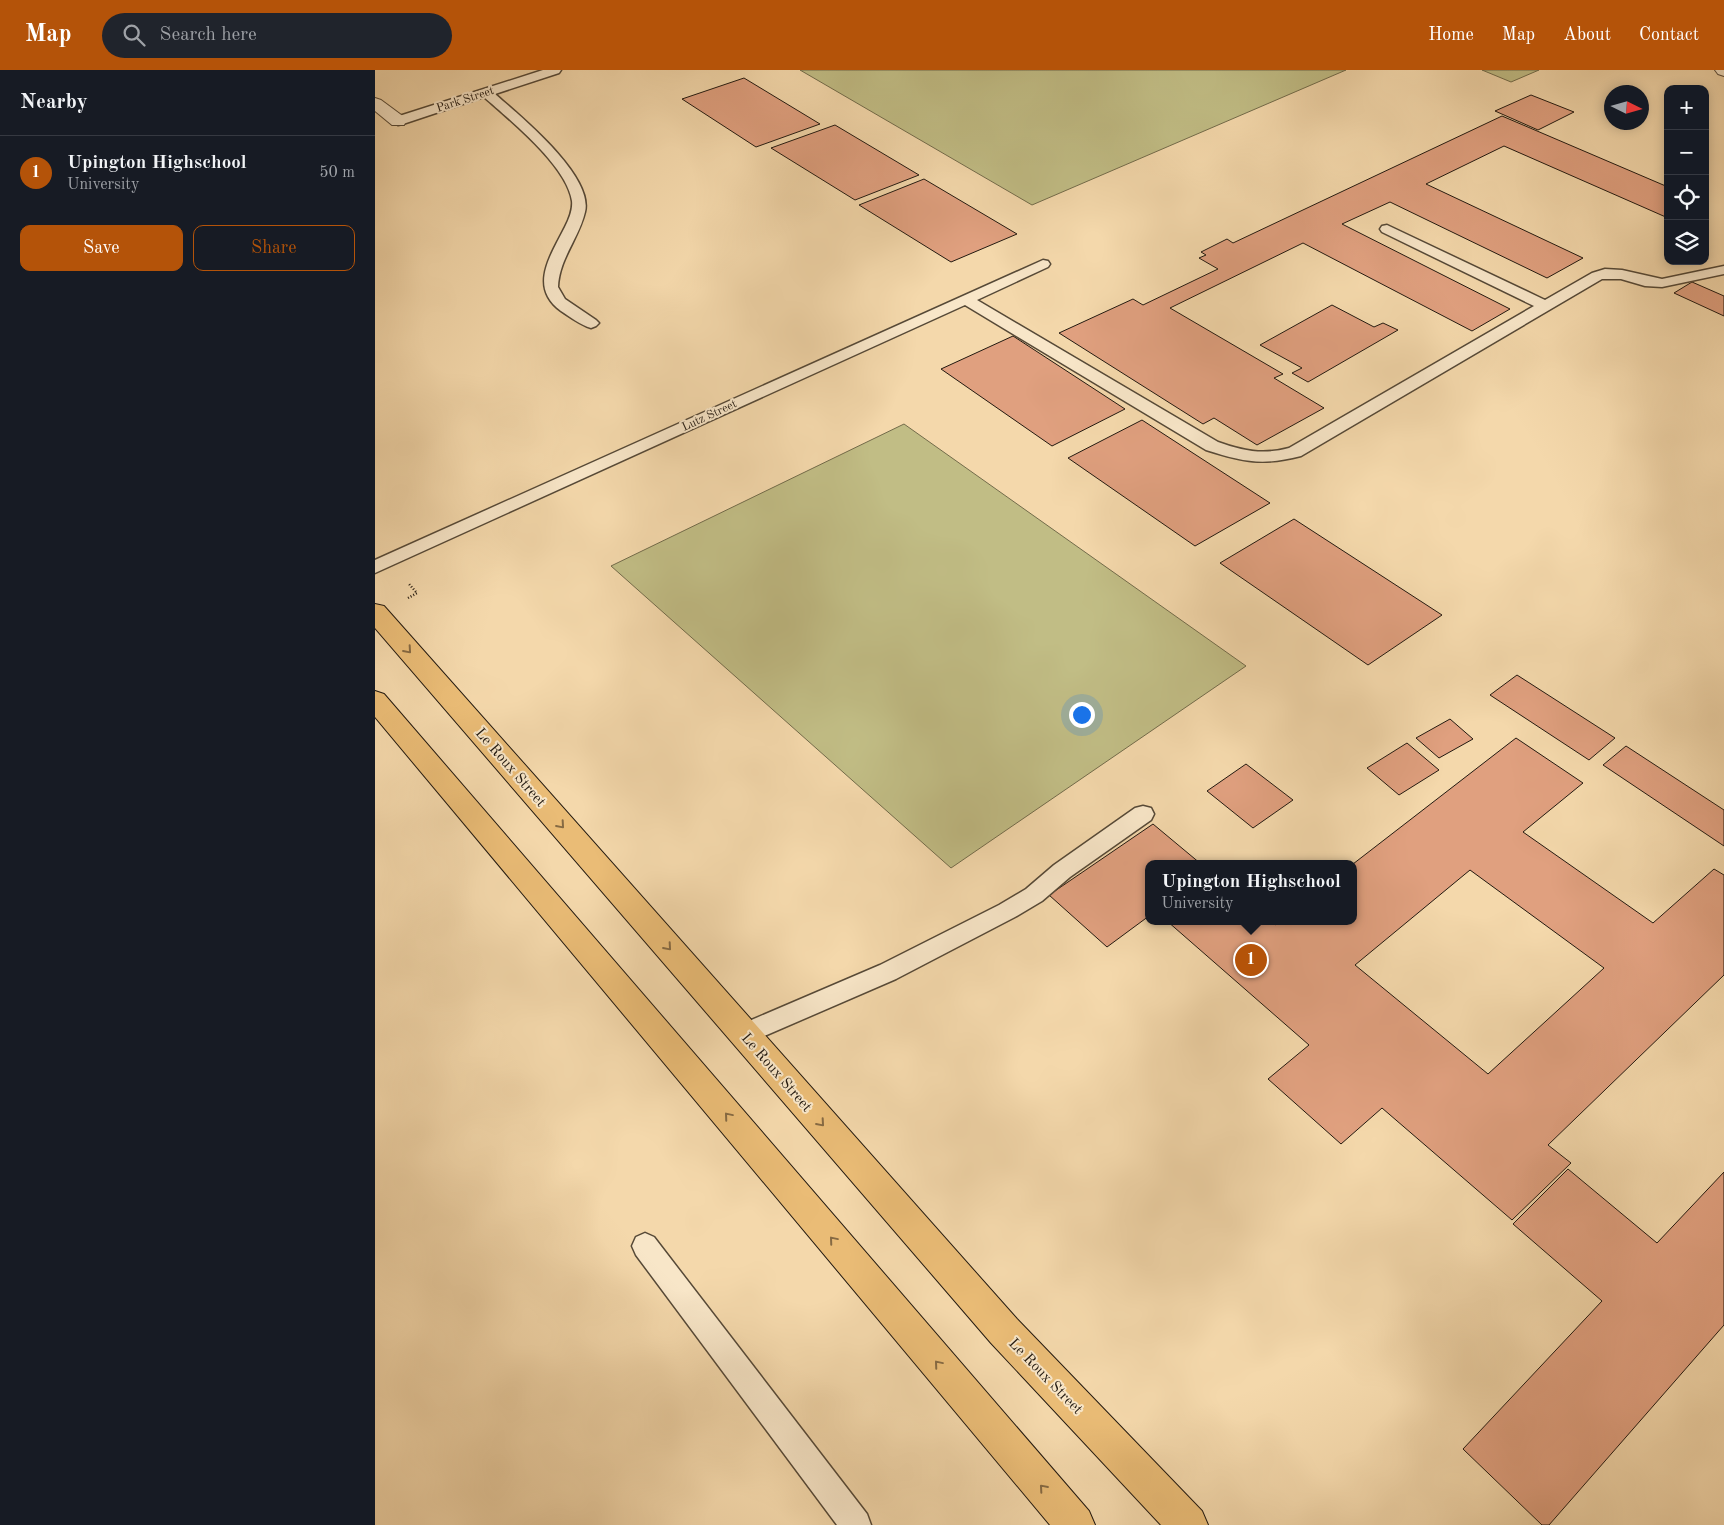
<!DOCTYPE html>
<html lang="en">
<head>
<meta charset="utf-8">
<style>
	body { margin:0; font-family:"Old Standard TT",serif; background:#20242c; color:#f1f3f6 }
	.controls { position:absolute; right:15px; top:15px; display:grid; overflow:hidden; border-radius:10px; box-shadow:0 2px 12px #0003 }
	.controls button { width:45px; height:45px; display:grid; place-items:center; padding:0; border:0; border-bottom:1px solid #363941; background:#171b24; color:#f1f3f6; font:25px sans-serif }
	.compass { position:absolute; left:1229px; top:15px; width:45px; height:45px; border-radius:50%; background:#171b24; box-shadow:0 2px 12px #0003; rotate:95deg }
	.you { position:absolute; left:706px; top:644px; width:18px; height:18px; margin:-12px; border:4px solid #fff; border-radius:50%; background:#1a73e8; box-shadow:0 0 0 8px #1a73e833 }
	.badge { display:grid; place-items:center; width:32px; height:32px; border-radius:50%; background:#b45309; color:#fff; font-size:16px; font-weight:700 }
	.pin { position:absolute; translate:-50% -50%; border:2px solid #fff; box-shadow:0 1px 5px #0006 }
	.popup { position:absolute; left:770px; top:790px; width:212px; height:65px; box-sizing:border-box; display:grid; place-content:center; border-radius:10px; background:#171b24; filter:drop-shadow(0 1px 4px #0005); font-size:16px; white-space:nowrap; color:#9ea1a6 }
	.popup b { font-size:19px; color:#f1f3f6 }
	.popup::after { content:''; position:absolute; left:50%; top:100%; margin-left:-10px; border:10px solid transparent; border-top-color:#171b24 }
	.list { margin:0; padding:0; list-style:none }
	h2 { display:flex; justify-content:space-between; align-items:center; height:65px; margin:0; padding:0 20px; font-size:21px }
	h2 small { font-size:16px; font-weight:400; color:#9ea1a6 }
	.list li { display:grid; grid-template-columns:32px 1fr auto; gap:15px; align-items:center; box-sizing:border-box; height:75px; padding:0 20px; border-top:1px solid #363941 }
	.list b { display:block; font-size:19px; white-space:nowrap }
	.list p { margin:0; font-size:16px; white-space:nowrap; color:#9ea1a6 }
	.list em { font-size:16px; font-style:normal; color:#9ea1a6 }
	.actions { display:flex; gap:10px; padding:15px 20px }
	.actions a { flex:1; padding:11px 0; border:1px solid #b45309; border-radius:10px; text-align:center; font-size:18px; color:#b45309 }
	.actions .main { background:#b45309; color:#fff }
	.icon { flex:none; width:28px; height:28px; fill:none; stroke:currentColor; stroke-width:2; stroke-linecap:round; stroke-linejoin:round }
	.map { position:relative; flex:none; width:1349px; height:1455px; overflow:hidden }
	header { display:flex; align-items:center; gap:30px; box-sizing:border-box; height:70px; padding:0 25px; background:#b45309; color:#fff }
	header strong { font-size:24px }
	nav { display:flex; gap:28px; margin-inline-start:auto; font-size:18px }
	.search { width:350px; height:45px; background:#20242c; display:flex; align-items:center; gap:12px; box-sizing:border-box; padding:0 18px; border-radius:28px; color:#9ea1a6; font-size:19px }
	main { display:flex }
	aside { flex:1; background:#171b24 }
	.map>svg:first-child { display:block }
	.green { fill:#c1bd85; stroke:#726b4a }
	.building { fill:#e0a07f; stroke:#221910; fill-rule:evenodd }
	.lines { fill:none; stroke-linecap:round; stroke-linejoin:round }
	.service-casing { stroke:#564937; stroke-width:3 }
	.minor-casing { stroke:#564937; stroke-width:2 }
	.tertiary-casing { stroke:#564937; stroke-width:2 }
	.trunk-casing { stroke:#221910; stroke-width:2 }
	.path { stroke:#221910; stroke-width:2.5; stroke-dasharray:1 2; stroke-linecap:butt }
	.service { fill:#f8e6c8; fill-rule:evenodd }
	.minor { fill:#f8e6c8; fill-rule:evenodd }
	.tertiary { fill:#f8e6c8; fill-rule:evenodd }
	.trunk { fill:#eabc76; fill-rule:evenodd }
	.oneway { stroke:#866a43 }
	.labels { text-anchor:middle; stroke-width:4; stroke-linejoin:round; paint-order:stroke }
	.far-street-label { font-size:12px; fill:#221910; stroke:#f8e6c8 }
	.street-label { font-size:15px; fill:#221910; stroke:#f8e6c8 }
</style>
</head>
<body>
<header>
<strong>Map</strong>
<div class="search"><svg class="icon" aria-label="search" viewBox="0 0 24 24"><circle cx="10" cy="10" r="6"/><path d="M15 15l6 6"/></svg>Search here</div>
<nav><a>Home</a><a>Map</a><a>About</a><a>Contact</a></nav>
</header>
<main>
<aside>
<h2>Nearby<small></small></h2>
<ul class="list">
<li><span class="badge">1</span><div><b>Upington Highschool</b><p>University</p></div><em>50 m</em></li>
</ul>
<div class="actions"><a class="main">Save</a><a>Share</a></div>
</aside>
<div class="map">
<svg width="1349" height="1455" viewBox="0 0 1349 1455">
	<rect width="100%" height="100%" fill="#f4d8ab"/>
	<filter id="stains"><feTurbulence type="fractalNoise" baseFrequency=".004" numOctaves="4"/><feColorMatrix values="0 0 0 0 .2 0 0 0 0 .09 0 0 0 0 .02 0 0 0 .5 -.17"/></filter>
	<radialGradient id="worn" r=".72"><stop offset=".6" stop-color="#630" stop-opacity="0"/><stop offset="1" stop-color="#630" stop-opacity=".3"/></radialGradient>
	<path class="green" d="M425,0h546l-314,135z
		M1107,0h57l-28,12z
		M529,354l342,242 -295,202 -340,-302z"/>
	<path class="building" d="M369,8l76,46 -64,23 -74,-48z
		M1156,25l43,17 -36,18 -43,-19z
		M1127,46l166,71v31l-164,-72 -78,38 157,74 -36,20 -157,-76 -48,22 168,85 -38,22 -169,-88 -133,65 113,66 -9,4 50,30 -67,37 -43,-27 -11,6 -144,-91 74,-34 10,6 75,-36 -19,-11 7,-3 -5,-3 26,-13 6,4z
		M460,55l84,50 -64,25 -84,-52z
		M549,109l93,55 -66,28 -92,-57z
		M1317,212l32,14v20l-50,-23z
		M957,235l42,22 9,-4 15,7 -90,52 -16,-9 10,-5 -42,-23z
		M638,266l112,73 -73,37 -111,-77z
		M767,350l128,83 -75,43 -127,-88z
		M919,449l148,96 -74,50 -148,-102z
		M1142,605l98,63 -26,22 -99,-65z
		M1075,649l23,20 -34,19 -23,-20z
		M1141,668l67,45 -60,49 130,91 61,-54 10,6v100l-176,170 23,18 -59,57 -130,-112 -41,36 -73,-65 41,-34 -142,-124h104l4,4 5,-4h73v-57zM1095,800l134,98 -116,106 -133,-109z
		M1032,673l32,27 -40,25 -32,-27z
		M1251,676l98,64v36l-121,-81z
		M871,694l47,36 -40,28 -46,-37z
		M778,754l48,40h-52v52l-42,31 -58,-52z
		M1193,1099l89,74 67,-71v153l-175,200h-7l-79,-76 139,-148 -89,-77z"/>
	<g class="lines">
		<g class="service-casing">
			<path id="service" d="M168,0h18l-2,3 -64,21c25,22 99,82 90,118 -6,26 -26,47 -27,75l7,12 31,21 3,3 -3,3 -5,2c-10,-3 -21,-11 -30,-17 -33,-24 -10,-56 4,-84 4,-8 8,-17 7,-26 -5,-35 -62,-81 -88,-104l-81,27 -5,1 -6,-4 1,-3z
				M1012,155l158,75 47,-27 13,-4 17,1 40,9 62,-13v8l-62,13 -17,-1 -24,-7h-19l-301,177c-39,10 -57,6 -95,-6l-241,-145 -590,268v-13l668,-300 5,1 2,3 -2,3 -71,33 241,142c25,9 45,13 71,6l245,-142 -152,-74 -2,-3 2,-3z
				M768,736l8,2 3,6 -3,6 -81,57 -28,24 -27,16 -119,62 -143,62 -9,3 -9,-3 -3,-7 3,-7 145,-62 119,-60 27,-16 28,-24 81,-57z
				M270,1163l9,4 213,277 4,11h-34l-201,-270 -4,-9 4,-9z"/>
		</g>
		<g class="minor-casing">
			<path id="minor" d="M0,28l6,2 23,17 2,4 -2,4h-12l-17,-14z"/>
		</g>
		<g class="tertiary-casing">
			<path id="tertiary" d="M1340,0h9v6l-6,-2z"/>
		</g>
		<g class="trunk-casing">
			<path id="trunk" d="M0,534l9,2 633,713 185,192 6,14h-47l-170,-182 -616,-715z
				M0,621l9,3 705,817 6,14h-45l-675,-808z"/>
		</g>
		<path class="path" d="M33,528l9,-5 -8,-9"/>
		<use href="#service" class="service"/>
		<use href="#minor" class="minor"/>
		<use href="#tertiary" class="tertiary"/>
		<use href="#trunk" class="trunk"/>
	</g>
	<defs><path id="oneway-chevron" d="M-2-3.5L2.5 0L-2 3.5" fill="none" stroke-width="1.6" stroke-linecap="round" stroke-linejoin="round" transform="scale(1.25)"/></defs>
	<g class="oneway">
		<use href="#oneway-chevron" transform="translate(33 580) rotate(49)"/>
		<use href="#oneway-chevron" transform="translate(186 755) rotate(49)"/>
		<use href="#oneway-chevron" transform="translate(293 877) rotate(49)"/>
		<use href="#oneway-chevron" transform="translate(353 1046) rotate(-130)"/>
		<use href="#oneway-chevron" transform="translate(446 1053) rotate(49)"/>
		<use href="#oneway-chevron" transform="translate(458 1170) rotate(-130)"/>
		<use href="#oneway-chevron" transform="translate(563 1294) rotate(-130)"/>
		<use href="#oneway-chevron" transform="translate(668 1418) rotate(-131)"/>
	</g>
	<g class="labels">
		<g class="far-street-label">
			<text transform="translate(90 29) rotate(-18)" y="4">Park Street</text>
			<text transform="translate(334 345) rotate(-25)" y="4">Lutz Street</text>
		</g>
		<g class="street-label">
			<text transform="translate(136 697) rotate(49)" y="5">Le Roux Street</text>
			<text transform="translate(402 1002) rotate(49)" y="5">Le Roux Street</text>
			<text transform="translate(671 1306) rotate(46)" y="5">Le Roux Street</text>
		</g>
	</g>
	<rect width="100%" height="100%" filter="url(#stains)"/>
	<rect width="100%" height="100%" fill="url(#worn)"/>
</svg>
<div class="controls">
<button>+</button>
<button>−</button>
<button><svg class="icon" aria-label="locate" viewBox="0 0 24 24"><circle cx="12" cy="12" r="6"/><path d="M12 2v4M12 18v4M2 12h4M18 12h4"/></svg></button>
<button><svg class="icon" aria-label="layers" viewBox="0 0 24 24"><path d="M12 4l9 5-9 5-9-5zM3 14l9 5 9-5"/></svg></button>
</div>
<svg class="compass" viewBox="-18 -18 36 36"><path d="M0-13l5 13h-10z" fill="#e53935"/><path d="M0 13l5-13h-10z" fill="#9ea1a6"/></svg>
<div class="you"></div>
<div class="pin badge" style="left:876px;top:890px">1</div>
<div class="popup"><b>Upington Highschool</b>University</div>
</div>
</main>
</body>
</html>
